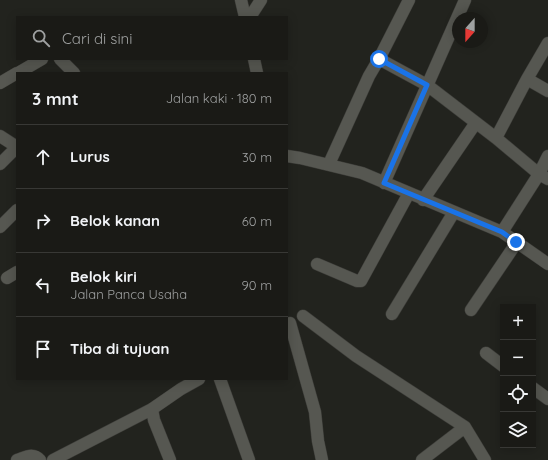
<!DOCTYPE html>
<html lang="id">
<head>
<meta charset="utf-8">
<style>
	body { margin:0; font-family:Quicksand,sans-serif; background:#23231f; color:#f1f3f6 }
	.controls { position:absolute; right:12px; bottom:12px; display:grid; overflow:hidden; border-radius:0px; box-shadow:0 2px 10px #0003 }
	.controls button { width:36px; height:36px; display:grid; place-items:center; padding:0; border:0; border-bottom:1px solid #383835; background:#1a1a16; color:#f1f3f6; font:20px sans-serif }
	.compass { position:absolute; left:452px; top:12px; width:36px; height:36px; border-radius:50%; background:#1a1a16; box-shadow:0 2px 10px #0003; rotate:201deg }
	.stop { position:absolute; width:12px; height:12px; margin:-9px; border:3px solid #1a73e8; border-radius:50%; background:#fff }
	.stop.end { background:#1a73e8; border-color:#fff; box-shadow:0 1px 4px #0008 }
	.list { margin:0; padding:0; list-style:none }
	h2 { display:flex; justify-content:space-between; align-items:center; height:52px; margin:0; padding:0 16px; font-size:17px }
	h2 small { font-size:13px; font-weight:400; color:#9fa1a1 }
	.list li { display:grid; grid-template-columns:26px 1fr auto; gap:12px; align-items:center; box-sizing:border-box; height:64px; padding:0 16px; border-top:1px solid #383835 }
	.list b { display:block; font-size:15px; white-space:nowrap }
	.list p { margin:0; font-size:13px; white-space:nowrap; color:#9fa1a1 }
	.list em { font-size:13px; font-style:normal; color:#9fa1a1 }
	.icon { flex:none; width:22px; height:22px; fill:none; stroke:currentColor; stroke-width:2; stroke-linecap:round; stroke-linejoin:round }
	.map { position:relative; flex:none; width:548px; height:460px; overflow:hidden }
	.search { position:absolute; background:#1a1a16; box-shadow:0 2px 10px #0003; left:16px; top:16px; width:272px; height:44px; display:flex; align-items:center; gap:10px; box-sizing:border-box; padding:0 14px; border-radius:0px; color:#9fa1a1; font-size:15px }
	.panel { position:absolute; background:#1a1a16; box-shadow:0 2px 10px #0003; left:16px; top:72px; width:272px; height:308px; border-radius:0px }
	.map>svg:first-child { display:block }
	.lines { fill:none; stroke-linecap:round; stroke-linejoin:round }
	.minor-casing { stroke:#3d3d39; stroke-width:13 }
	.minor { stroke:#565751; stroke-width:12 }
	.route { stroke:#1a73e8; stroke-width:5 }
</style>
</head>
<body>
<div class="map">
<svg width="548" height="460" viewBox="0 0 548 460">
	<rect width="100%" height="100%" fill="#22231e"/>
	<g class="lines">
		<g class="minor-casing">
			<path id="minor" d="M241,0l4,17
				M250,17l11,-17
				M548,43l-21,36 21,12
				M60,59l14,14
				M254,59l3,14
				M379,59l48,26 69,53 43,36 9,5
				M18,73l24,-14
				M0,83l17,-10
				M0,136l17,11
				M496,138l31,-59
				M287,156l13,2 62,15 140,59 46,32
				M0,164l17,-17
				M329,164l40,-88 10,-17 30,-59
				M384,183l81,-183
				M423,200l52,-76
				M0,227l17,-17
				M502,232l37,-58 9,-18
				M317,264l40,17h4l48,-88
				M7,278l10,-6
				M471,310l46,-68
				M392,314l62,-102
				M303,316l53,40 109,71 20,33
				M290,323l25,89 3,29 4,19
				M486,353l17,13
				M220,379l29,81
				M533,388l15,11
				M152,409l2,11 16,40
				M17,460c9,-3 16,-8 23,0
				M53,460l99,-51 29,-20 18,-10
				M422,460l43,-33"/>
		</g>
		<use href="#minor" class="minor"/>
	</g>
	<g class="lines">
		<path class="route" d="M379,59l48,26 -43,98 118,49 14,10"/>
	</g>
</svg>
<div class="controls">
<button>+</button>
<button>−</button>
<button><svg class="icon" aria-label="locate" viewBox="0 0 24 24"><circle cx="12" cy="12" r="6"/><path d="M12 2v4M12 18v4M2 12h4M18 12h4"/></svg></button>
<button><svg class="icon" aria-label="layers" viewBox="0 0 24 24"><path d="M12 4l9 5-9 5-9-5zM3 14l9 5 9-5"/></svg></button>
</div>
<svg class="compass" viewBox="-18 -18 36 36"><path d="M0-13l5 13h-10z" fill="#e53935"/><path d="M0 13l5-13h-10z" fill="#9fa1a1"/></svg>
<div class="stop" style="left:379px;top:59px"></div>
<div class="stop end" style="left:516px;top:242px"></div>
<div class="search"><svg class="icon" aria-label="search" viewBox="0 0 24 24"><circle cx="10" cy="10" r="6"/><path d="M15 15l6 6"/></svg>Cari di sini</div>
<section class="panel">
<h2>3 mnt<small>Jalan kaki · 180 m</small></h2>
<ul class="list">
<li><svg class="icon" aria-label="ahead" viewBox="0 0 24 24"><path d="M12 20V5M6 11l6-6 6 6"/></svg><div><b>Lurus</b></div><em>30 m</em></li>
<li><svg class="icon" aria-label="right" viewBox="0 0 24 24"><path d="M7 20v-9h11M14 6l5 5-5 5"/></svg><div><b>Belok kanan</b></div><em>60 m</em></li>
<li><svg class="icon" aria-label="left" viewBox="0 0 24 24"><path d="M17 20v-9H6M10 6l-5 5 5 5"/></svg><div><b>Belok kiri</b><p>Jalan Panca Usaha</p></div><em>90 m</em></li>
<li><svg class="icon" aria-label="arrive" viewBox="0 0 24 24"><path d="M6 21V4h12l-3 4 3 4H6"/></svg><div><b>Tiba di tujuan</b></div></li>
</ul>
</section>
</div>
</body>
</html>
